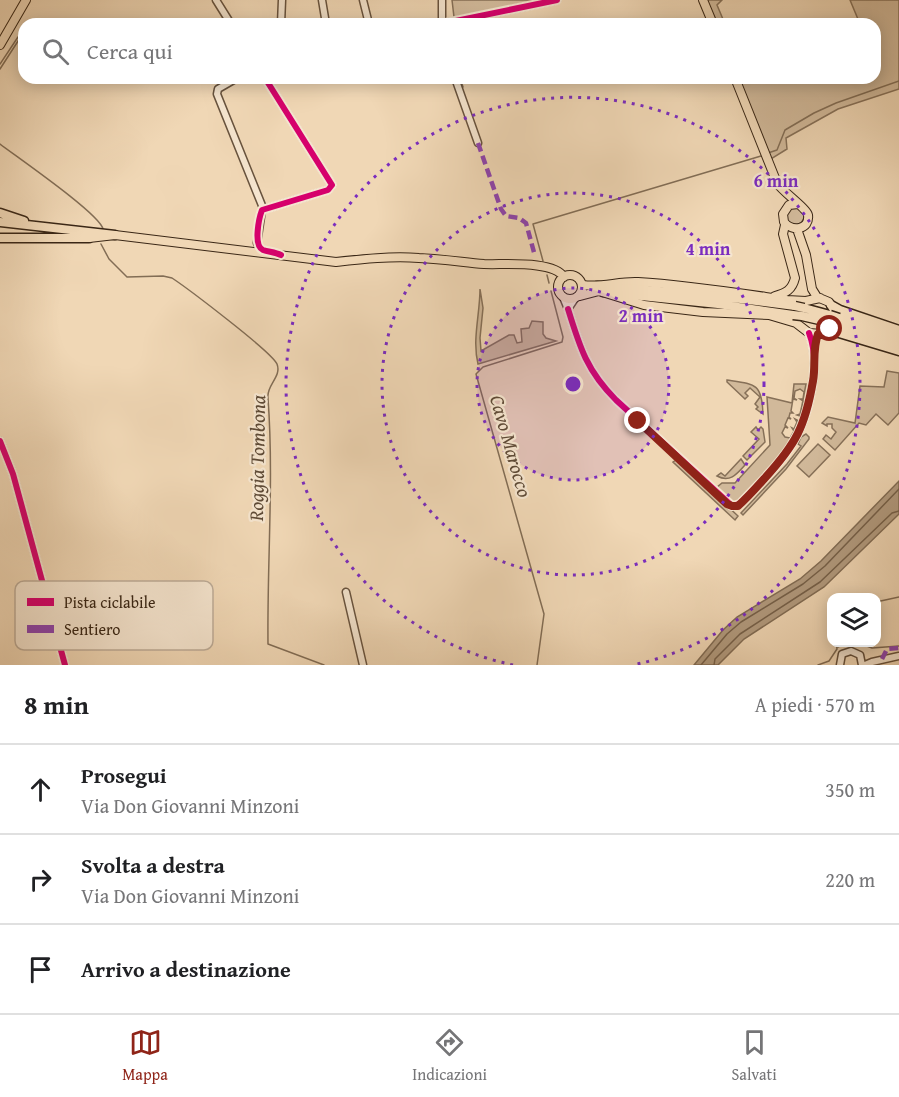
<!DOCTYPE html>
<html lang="it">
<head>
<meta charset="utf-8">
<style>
	body { margin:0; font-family:"Gentium Book Plus",serif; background:#f6f6f6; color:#202124 }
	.controls { position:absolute; right:18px; bottom:18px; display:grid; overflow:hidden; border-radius:12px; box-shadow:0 3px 15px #0003 }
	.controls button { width:54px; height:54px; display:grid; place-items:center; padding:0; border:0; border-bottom:2px solid #e0e0e0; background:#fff; color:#202124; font:30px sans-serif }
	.stop { position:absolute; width:18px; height:18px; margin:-14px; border:4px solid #8f2418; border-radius:50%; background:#fff }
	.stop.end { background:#8f2418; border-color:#fff; box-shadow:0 2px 6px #0008 }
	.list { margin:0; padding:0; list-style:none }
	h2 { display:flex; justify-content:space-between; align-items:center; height:78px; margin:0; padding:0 24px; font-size:26px }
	h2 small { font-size:20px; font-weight:400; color:#757577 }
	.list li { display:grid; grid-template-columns:39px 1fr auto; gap:18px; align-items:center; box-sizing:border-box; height:90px; padding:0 24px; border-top:2px solid #e0e0e0 }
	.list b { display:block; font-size:22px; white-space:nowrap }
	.list p { margin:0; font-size:20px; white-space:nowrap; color:#757577 }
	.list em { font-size:20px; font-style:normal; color:#757577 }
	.icon { flex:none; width:33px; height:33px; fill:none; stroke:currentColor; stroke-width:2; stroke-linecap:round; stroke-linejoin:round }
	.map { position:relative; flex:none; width:899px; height:665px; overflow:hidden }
	.search { position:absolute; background:#fff; box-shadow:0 3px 15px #0003; left:18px; right:18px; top:18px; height:66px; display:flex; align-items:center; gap:15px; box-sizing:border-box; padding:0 21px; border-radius:18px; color:#757577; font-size:22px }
	.sheet { height:348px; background:#fff }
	nav { display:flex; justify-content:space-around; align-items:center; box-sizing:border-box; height:84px; border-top:2px solid #e0e0e0; background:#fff; font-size:16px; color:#757577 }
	nav a { display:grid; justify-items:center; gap:3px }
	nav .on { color:#8f2418 }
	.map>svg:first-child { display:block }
	.green { fill:#d1b99a; stroke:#867058; stroke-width:1.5 }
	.water { fill:#b29b7f; stroke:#826d55; stroke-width:1.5 }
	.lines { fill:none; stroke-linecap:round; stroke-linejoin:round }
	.shore { stroke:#76614a; stroke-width:1.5 }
	.stream { stroke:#826d55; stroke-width:1.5 }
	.minor-casing { stroke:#68533e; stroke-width:9 }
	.major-casing { stroke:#3a2716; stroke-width:10 }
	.highway-casing { stroke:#3a2716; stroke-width:11 }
	.minor { stroke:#f5e5cf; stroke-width:6 }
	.major { stroke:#f0d7b5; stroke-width:8 }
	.highway { stroke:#f0d7b5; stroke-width:8 }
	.highway-bridge-casing { stroke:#3a2716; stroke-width:11; stroke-linecap:butt }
	.highway-bridge { stroke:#f0d7b5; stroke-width:8 }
	.quiet { stroke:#8e44ad; stroke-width:4.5; stroke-dasharray:9 4.5; stroke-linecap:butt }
	.cycleway-casing { stroke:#f5e5cf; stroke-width:10 }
	.cycleway { stroke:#d6006c; stroke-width:6 }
	.route { stroke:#8f2418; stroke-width:8 }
	.ring { fill:none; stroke:#7b2cbf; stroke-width:3; stroke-dasharray:3 6 }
	.labels { text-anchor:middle; stroke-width:4.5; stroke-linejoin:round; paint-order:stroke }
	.water-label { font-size:20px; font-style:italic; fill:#5e4a36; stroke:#f5e5cf }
	.key { fill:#f5e5cf; stroke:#bdac98; stroke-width:1.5 }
	.key-label { font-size:16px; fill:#3a2716 }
	.centre { fill:#7b2cbf; stroke:#f5e5cf; stroke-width:3 }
	.ring-label { font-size:18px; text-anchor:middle; font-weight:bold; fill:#7b2cbf; stroke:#f5e5cf; stroke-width:4.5; stroke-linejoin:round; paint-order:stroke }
</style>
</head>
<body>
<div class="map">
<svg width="899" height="665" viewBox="0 0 899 665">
	<rect width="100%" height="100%" fill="#f0d7b5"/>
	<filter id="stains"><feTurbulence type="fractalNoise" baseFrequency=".00333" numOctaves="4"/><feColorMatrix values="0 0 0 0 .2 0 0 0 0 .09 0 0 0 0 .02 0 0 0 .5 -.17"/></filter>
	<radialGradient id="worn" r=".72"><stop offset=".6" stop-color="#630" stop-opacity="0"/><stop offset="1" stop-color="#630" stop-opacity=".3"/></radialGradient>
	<path class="green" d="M452,0h89l-84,17h-3z
		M705,0h17l-5,5 8,19h-10z
		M850,0h49v89l-61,20 -52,29 1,11 -16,10 -33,-81h137v-54h-15z
		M786 216a9 9 0 1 1 18 0a9 9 0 1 1-18 0Z
		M480,289l3,19 -3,30 1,13 28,-16h5l3,8 5,-1 -1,-13 8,-1 3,-7 11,1v12l3,4 10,3 -78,23c-6,-24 2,-50 2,-75z
		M887,371l12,2v40l-11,12 -12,-11 -10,11 -7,-2 -24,27 -12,-11 3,-4 5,4 5,-7 -4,-4v-4h-5v2l-5,-3 6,-6 27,6 5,-37 24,1z
		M727,380c28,4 35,3 36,34l-7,-5 2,-2 -3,-3 5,-7 -10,-9 -5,5 3,3 -3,3 -18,-17z
		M794,384h12l-6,32 -3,-1 3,-1 3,-13 -3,-2h3l1,-7 -4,-3 -5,2 -1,7 3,2 -4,-1 -2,12 2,2h-3l-1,4 2,2 -3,-1 -3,7 3,3 -3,-1 -3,6 3,4 5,1 4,-7 -2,-3 2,1 3,-7 -2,-3 4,2 -8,17v5l-52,58 -7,2 -17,-15v-2l2,1 5,-4h13l35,-38 -3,-48 25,6z
		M756,427l2,3 3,-3 2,2 2,13 -18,18 -4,-4 16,-17 -8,-7z
		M806,434l3,3v2l-23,30 -43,46 -2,-2 46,-49 14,-18 -3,-2 3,-7z
		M818,444l12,11 -21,22 -12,-11z
		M741,459l4,6c-8,9 -15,18 -28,11l4,-3 4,3z
		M676,460l3,1 59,55 -3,4 -62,-58z"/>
	<path class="water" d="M899,481v33l-75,73 -80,52 -26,26h-24l29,-35 14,-13 63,-38 21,-18z"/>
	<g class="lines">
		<path class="shore" d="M701,665l26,-31 14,-12 62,-38 22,-18 74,-77
			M714,665l1,-6 25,-25 80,-52 72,-69 7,-2"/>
		<path class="stream" d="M0,64l18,-27
			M0,69l20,-31
			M460,78l3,9
			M0,144c17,13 100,70 103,85
			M768,153l9,-3 8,-20 29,-17 22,-10 63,-22
			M101,244l8,15 18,18 36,-1 9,2c15,10 100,74 105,86 5,13 -11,21 -9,34 6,81 -1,164 0,246l56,21
			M543,261l-10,-37 228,-68
			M547,275l2,8
			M876,602l23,-5
			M832,613l-4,2 4,13
			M856,642l16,6 27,-2
			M838,647l10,-5
			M537,665l7,-51 -68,-240 7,-7 79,-25 1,-5 -12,-46
			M818,665l11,-4 8,-12 -1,-7"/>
		<g class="minor-casing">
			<path id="minor" d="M216,0l15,24
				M322,0l4,24
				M363,0l6,24
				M442,0v24
				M281,24l1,-24
				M441,24l116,-24
				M237,78l-19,11 -1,5 46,114
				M265,78l67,107 -4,5 -66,20 -5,33 3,6 6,2
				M455,78l23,65
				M563,297l5,12 6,-9
				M568,309c12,39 19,62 48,91l116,106 8,-2c37,-39 63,-60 72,-116 3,-18 4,-37 -3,-55
				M0,441l13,33 52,191
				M346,592l17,73
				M840,665l2,-11 9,-3 9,4 2,10
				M865,665l7,-3 27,-6"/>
		</g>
		<g class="major-casing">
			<path id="major" d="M703,0l10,24
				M0,45l26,-45
				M735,78l42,105c6,9 30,26 31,32 2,15 -16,17 -24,7l-1,-8 6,-9 9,-1
				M89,238l26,-3 221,27c27,-3 55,-6 83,-4 22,1 43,4 65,6 19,1 69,-4 80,13
				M558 287a12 12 0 1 1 24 0a12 12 0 1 1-24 0Z
				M583,285c18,3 36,-4 55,-3 50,3 100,11 149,18l19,1 14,-3
				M580,296l19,-5 45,14 59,7 66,3 27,8 13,10 13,1 8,-5 3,-6 1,-13 -5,-8 -12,-5 -5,-8 -6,-34 -9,-26
				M775,296c11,-3 17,-6 20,-18l-12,-44 2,-9"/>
		</g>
		<g class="highway-casing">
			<path id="highway" d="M0,213l24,8
				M0,222l115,13
				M0,238h89
				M597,286l112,9 86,11
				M603,292l115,12 75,11
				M831,305l9,5 59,20
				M804,308l26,7
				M802,316l26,6
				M839,318l60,20
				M837,325l62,19
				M827,331l12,2 60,18"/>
		</g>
		<use href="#minor" class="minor"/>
		<use href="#major" class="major"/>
		<use href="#highway" class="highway"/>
		<g class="highway-bridge-casing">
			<path id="highway-bridge" d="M795,306l9,2
				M793,315l9,1
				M830,315l9,3
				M828,322l9,3"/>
		</g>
		<use href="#highway-bridge" class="highway-bridge"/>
		<path class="quiet" d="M478,143l23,66 5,7 13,2 7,5 9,33
			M882,659l5,-10 12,-1"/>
		<g class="cycleway-casing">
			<path id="cycleway" d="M441,24l116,-24
				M265,78l67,107 -4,5 -66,20c-3,8 -9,36 1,40 6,2 12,2 18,5
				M568,309c12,39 19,62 48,91l116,106 8,-2c37,-39 63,-60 72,-116 3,-18 4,-37 -3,-55
				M0,441l13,33 52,191"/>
		</g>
		<use href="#cycleway" class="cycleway"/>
	</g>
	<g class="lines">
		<path class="route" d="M638,421l89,83 5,2h6c9,-8 18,-18 26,-27 32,-35 41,-52 49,-98 3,-16 -1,-31 5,-47l12,-5"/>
	</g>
	<circle cx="573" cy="384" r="96" fill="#7b2cbf" fill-opacity=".12"/>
	<g class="ring">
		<circle cx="573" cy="384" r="96"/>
		<circle cx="573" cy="384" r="191"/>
		<path d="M513 665A287 287 0 1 1 633 665"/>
	</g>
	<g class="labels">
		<g class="water-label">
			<text transform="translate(511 446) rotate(74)" y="7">Cavo Marocco</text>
			<text transform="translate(257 458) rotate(-89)" y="7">Roggia Tombona</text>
		</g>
	</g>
	<rect x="15" y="581" width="198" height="69" rx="9" class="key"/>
	<rect x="27" y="598" width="27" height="8" fill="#d6006c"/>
	<rect x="27" y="625" width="27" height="8" fill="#8e44ad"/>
	<g class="key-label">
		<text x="64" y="608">Pista ciclabile</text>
		<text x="64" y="635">Sentiero</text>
	</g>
	<circle cx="573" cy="384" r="9" class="centre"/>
	<g class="ring-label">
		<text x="776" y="187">6 min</text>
		<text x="708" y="255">4 min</text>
		<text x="641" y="322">2 min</text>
	</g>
	<rect width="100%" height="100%" filter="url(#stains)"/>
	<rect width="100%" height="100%" fill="url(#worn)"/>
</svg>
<div class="controls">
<button><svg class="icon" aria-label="layers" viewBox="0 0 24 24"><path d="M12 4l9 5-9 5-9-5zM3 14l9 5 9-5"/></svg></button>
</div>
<div class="stop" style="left:830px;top:329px"></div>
<div class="stop end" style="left:638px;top:421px"></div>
<div class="search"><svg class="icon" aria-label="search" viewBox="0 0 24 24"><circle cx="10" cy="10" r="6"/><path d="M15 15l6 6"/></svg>Cerca qui</div>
</div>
<section class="sheet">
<h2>8 min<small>A piedi · 570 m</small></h2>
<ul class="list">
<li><svg class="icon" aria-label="ahead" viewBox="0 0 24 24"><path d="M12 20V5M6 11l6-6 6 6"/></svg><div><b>Prosegui</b><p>Via Don Giovanni Minzoni</p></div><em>350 m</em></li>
<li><svg class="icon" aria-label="right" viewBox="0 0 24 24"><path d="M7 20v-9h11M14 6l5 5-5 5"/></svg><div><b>Svolta a destra</b><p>Via Don Giovanni Minzoni</p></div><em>220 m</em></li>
<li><svg class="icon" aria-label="arrive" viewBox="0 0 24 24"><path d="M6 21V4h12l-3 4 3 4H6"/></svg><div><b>Arrivo a destinazione</b></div></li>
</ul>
</section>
<nav>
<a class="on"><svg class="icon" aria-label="map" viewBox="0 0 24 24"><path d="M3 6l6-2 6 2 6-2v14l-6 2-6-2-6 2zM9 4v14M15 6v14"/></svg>Mappa</a>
<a><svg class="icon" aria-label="directions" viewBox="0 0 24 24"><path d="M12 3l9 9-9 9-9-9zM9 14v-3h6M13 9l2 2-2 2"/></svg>Indicazioni</a>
<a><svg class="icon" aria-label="saved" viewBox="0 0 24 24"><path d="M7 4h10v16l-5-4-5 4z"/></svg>Salvati</a>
</nav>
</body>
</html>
